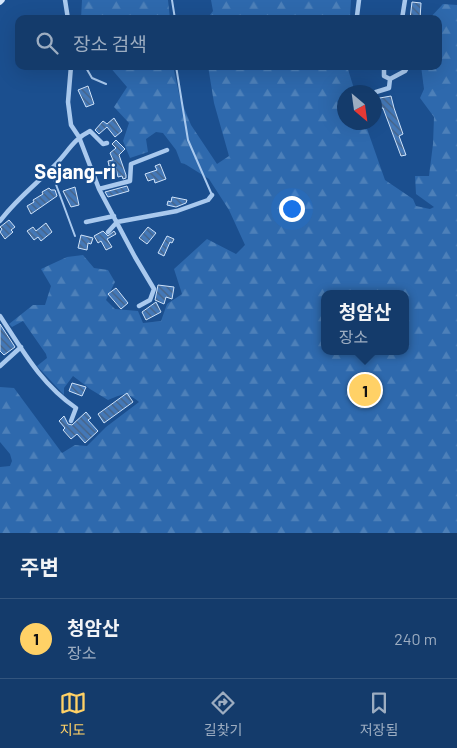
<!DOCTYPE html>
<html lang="ko">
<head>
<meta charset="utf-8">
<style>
	body { margin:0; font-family:Barlow,"Noto Sans KR",sans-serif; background:#1d4271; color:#f1f3f6 }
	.compass { position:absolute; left:337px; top:85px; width:45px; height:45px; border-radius:50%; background:#143b6b; box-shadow:0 5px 20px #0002; rotate:151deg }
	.you { position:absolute; left:291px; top:208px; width:18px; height:18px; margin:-12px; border:4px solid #fff; border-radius:50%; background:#1a73e8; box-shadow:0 0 0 8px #1a73e833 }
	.badge { display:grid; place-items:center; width:32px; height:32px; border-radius:50%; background:#ffd166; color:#111; font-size:16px; font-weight:700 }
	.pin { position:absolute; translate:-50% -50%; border:2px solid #fff; box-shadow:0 1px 5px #0006 }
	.popup { position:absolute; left:321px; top:290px; width:88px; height:65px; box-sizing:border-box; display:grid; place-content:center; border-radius:10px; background:#143b6b; filter:drop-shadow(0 1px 4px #0005); font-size:16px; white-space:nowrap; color:#9dadc1 }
	.popup b { font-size:19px; color:#f1f3f6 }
	.popup::after { content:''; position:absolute; left:50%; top:100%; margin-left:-10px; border:10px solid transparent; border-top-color:#143b6b }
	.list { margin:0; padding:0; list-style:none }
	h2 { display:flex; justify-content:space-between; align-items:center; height:65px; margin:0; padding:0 20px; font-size:21px }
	h2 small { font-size:16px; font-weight:400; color:#9dadc1 }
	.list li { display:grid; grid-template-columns:32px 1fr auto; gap:15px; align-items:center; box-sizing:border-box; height:80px; padding:0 20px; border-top:1px solid #33557e }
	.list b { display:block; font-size:19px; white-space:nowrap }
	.list p { margin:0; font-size:16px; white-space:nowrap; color:#9dadc1 }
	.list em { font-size:16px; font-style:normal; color:#9dadc1 }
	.icon { flex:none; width:28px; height:28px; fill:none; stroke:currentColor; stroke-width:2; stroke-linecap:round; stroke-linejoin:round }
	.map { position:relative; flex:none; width:457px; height:533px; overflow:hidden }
	.search { position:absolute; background:#143b6b; box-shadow:0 5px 20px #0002; left:15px; right:15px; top:15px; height:55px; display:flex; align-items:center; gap:12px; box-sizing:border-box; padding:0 18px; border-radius:10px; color:#9dadc1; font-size:19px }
	.sheet { height:145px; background:#143b6b }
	nav { display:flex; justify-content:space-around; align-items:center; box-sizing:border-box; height:70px; border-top:1px solid #33557e; background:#143b6b; font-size:14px; color:#9dadc1 }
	nav a { display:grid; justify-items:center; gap:2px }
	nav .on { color:#ffd166 }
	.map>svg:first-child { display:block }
	.forest { fill:url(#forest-firs); fill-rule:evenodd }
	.building { fill:url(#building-back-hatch); stroke:#cfe3fa }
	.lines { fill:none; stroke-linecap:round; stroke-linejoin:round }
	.lane { stroke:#a9c9ee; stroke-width:2 }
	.street { stroke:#a9c9ee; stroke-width:4.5 }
	.secondary { stroke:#d6e6fa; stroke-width:5.5 }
	.labels { text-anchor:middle; stroke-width:4; stroke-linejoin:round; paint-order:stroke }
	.quarter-label { font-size:20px; font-weight:bold; fill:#fff; stroke:#1b4f8f }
</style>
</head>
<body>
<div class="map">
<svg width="457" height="533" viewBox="0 0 457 533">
	<defs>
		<pattern id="forest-firs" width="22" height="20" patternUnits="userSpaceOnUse" patternTransform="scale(1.25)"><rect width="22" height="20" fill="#2e69ad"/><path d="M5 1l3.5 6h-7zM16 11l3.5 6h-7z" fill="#4d80b9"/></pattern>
		<pattern id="building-back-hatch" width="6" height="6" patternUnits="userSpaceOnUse" patternTransform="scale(1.25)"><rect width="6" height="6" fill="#4478b7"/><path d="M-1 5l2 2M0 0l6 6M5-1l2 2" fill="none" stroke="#486282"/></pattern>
	</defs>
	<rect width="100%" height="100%" fill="#1b4f8f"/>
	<path class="forest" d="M82,0h86l2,19h-89z
		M211,0h140l-1,17h-7v2h-136l6,-8z
		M443,4l14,1v528h-457v-66l10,-1 2,-5 -2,-7 -10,-12v-55l14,1 48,65 13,-8 12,1 19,-19 33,-25c-14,-11 -15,-8 -31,-2l-18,-11 -17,-13 -9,12v7l-27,-29 10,-8 -1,-4 -23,-33 -11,6 -3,-3 24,-19h12l6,-19 -10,-17 26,-12 16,-2 11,13 14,2 7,12 -9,18 9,9 23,2 5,12 18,-2 6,-17 15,-10 -8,-25 33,-30 29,15 9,-9 -16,-35 -20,-31 -24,-15 -4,-1 -5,-13 -13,-17 -7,-1 -10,7 2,13 -18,6 -7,-17 6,-18 -15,-16 13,-20 -18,-21h64l7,32 11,27 26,39 12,-8 -15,-53 -6,-37h139l8,26h-11v30l21,1 20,57 28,19 3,7 14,3 4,-2 -18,-13 -1,-18h14l4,-32 1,-27 -14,-19 4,-9 -3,-23h17v-47h-9zM325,294h80v57h-80z"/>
	<path class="building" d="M412,2l9,1 -1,16h-10z
		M88,86l6,18 -8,3 -8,-17z
		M391,96l3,12 9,26 -4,2 7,19 -5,1 -18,-48 -9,1v-10z
		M114,118l8,13 -7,6 -8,-10 -8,7 -4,-4 8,-9 4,3z
		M116,140l9,9 -6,6 7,20v3l-3,1 -1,-3 -4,1 -3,-13 -6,2 -1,-5 5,-1 -3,-7 6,-5 -4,-4z
		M160,164l6,15 -11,4 -1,-4 -6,2 -3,-7 12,-4 -2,-4z
		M127,186l2,5 -21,6 -3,-5z
		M75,187l4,18 -8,2 -8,-16z
		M49,188l2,2h4l2,6 -26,18 -4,-8 7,-4 -1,-2 10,-6 -1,-2z
		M172,197l15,3 -1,3 -10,4 -9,-2 1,-4 3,1z
		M9,220l6,7 -4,3 2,2 -8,7 -5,-7 2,-3 -2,-2z
		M46,223l6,9 -11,9 -3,-4 -4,3 -7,-9 6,-4 3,4z
		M148,227l8,6 -9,11 -8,-6z
		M103,231l5,5 6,-5 2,3 -9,5 5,8 -6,3 -5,-9 -3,2 -4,-7z
		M81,235l12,3 -2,6 -3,-1 -1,7 -9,-2z
		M167,236l7,3 -2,4 -2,-1 -6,14 -6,-3z
		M158,285l16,2 -2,12 -6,-2 -2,7 -9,-4z
		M116,288l12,15 -7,6 -13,-15z
		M156,302l5,10 -15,8 -4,-8z
		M0,324l15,23 -11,8 -4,-4z
		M72,383l14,4 -4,9 -13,-5z
		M127,393l6,9 -29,21 -6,-9z
		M86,412l5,6 -3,2 10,11 -13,12 -8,-9 -6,5 -8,-9 2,-2 -6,-7 5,-5 4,8 4,1z"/>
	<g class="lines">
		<path class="lane" d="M172,0l3,19
			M85,66l7,12 14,6
			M176,66l12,74 24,55
			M51,171l24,65"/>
		<path class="street" d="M65,0l3,19
			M357,16l2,-16
			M402,19l3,-19
			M71,66l-3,36 3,23 8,12 20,52 36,68 19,32 -4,11 -11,6
			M384,66v10l6,3
			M376,92l13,-4 1,-9 15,-8 3,-5
			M99,189l31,-8 1,-17 36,-14
			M0,221c18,-24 38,-38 57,-58 12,-13 17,-24 33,-32l13,13 4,-1
			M86,222l28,-6
			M108,232l9,-10 60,-11 31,-11 4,-5
			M0,316c23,35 41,68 76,92l-5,13
			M0,366l21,-19"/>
		<path class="secondary" d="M0,2l2,-2"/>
	</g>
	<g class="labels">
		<g class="quarter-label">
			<text x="75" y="179">Sejang-ri</text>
		</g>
	</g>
</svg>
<svg class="compass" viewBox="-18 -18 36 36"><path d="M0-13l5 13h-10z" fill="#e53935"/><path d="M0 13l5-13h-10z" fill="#9dadc1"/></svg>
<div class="you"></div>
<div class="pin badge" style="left:365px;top:390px">1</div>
<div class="popup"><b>청암산</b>장소</div>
<div class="search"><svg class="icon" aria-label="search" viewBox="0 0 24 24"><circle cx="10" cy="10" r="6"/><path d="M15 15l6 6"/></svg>장소 검색</div>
</div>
<section class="sheet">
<h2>주변<small></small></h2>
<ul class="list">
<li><span class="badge">1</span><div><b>청암산</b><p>장소</p></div><em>240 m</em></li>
</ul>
</section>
<nav>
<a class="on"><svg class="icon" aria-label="map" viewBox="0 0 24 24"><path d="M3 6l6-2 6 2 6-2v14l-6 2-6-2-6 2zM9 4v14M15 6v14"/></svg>지도</a>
<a><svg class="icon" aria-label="directions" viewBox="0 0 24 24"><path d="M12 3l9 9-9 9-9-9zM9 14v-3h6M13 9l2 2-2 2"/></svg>길찾기</a>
<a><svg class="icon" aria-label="saved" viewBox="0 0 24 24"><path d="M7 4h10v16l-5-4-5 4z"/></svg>저장됨</a>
</nav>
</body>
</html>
